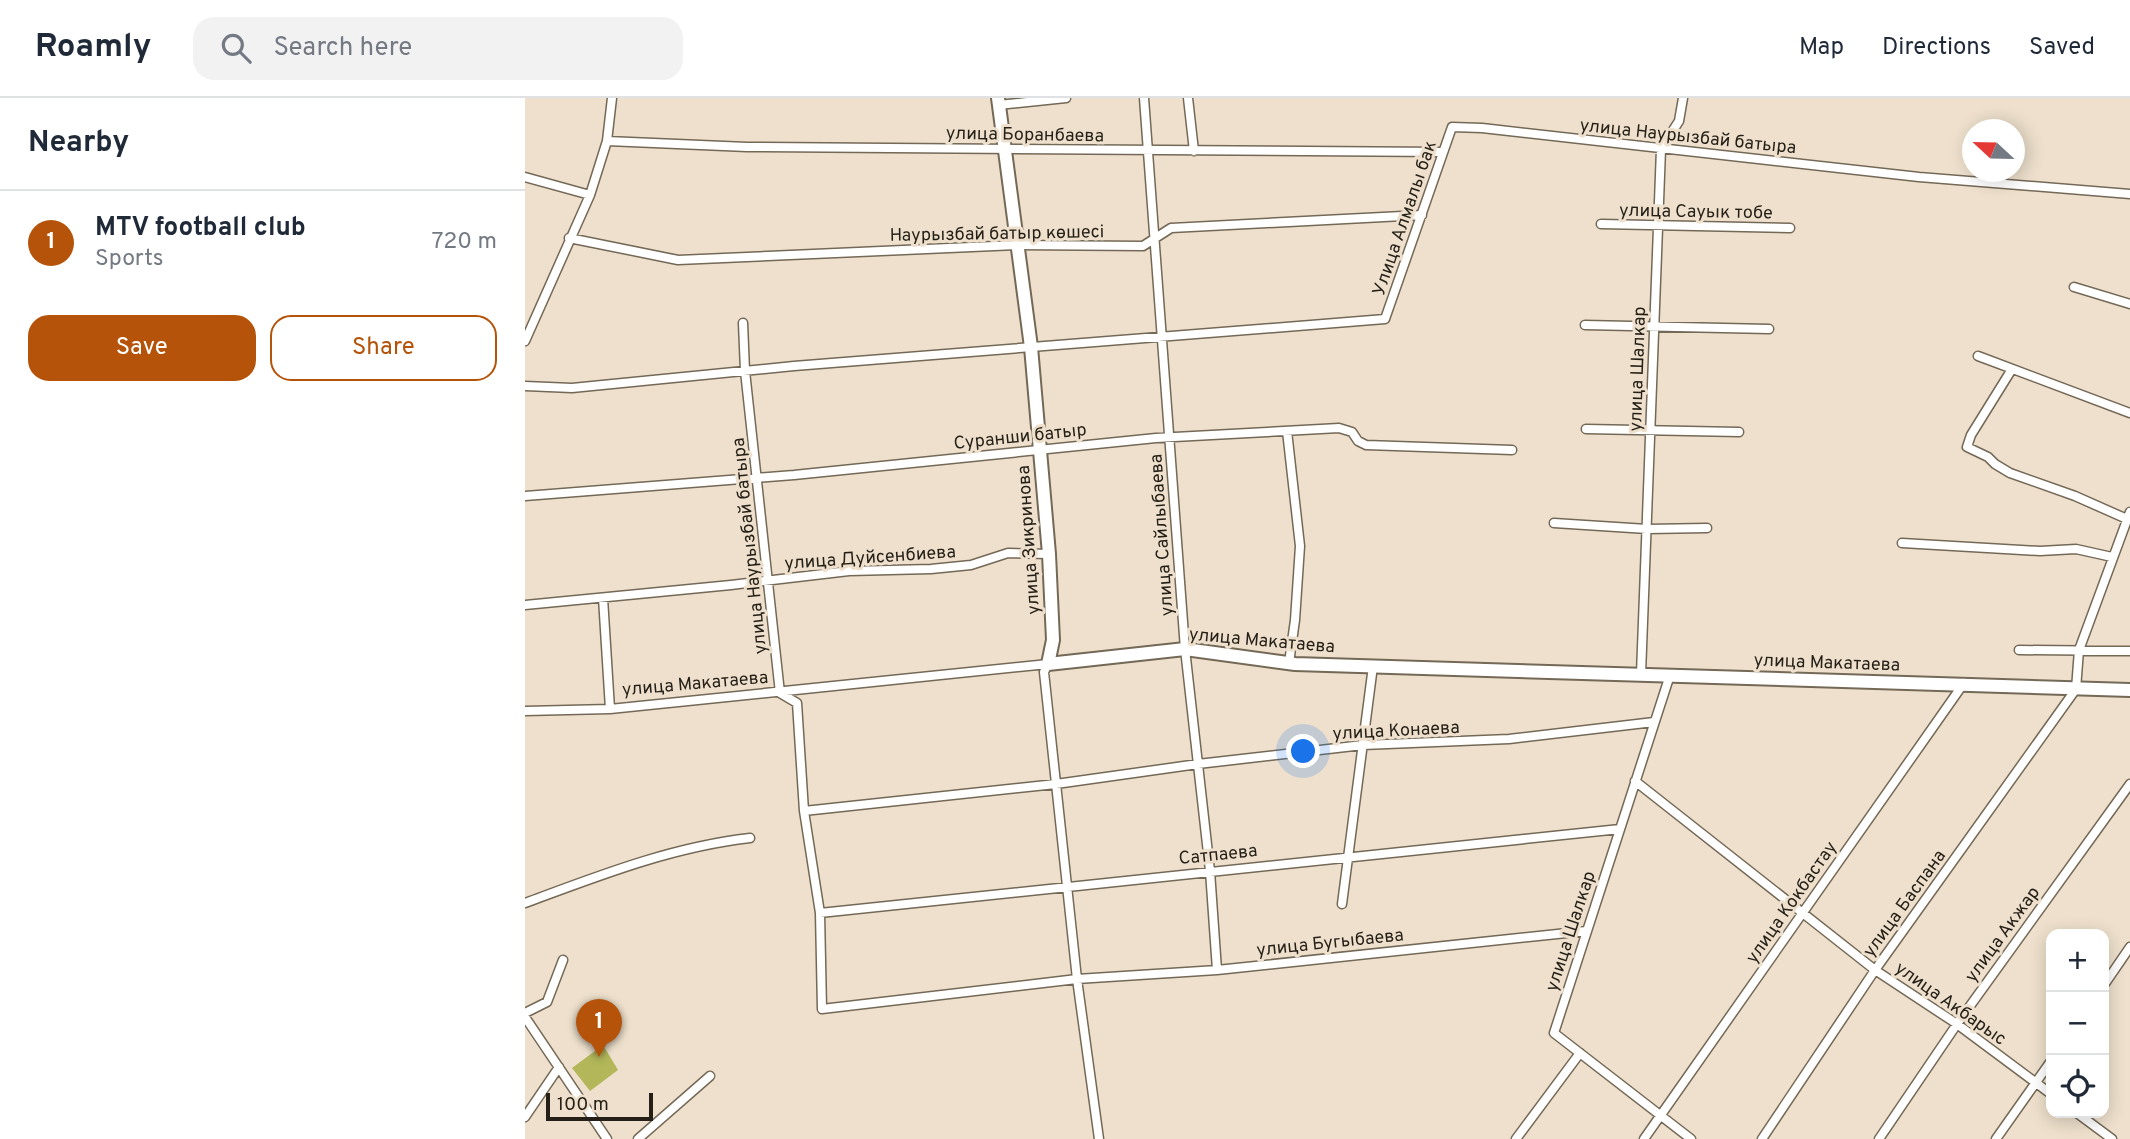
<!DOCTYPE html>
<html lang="en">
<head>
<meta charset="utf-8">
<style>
	body { margin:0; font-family:Overpass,sans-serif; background:#f2f2f3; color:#1f2937 }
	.controls { position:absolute; right:21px; bottom:21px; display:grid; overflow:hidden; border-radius:14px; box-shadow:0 4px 18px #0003 }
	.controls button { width:63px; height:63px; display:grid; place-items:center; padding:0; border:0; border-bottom:2px solid #e0e1e3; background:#fff; color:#1f2937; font:35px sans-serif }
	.compass { position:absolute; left:1437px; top:21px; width:63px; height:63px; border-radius:50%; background:#fff; box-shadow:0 4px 18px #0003; rotate:292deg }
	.scale { position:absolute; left:21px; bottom:18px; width:107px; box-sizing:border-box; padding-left:7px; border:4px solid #241f17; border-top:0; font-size:19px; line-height:24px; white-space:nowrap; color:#241f17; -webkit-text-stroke:5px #eee0cc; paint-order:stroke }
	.you { position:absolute; left:779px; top:654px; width:24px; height:24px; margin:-18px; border:5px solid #fff; border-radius:50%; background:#1a73e8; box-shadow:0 0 0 10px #1a73e833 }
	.badge { display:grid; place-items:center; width:46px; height:46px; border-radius:50%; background:#b45309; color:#fff; font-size:23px; font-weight:700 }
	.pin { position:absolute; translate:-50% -58px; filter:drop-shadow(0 2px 4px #0008) }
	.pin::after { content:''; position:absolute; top:37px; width:24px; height:21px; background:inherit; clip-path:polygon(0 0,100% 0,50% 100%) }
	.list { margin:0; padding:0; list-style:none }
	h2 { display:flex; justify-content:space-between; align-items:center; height:91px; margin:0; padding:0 28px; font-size:30px }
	h2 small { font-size:23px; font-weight:400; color:#747a83 }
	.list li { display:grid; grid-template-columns:46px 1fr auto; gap:21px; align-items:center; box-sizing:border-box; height:105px; padding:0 28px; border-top:2px solid #e0e1e3 }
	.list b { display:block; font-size:26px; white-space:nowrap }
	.list p { margin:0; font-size:23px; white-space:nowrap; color:#747a83 }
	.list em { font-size:23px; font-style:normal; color:#747a83 }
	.actions { display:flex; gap:14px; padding:21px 28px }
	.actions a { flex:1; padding:16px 0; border:2px solid #b45309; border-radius:21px; text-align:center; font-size:24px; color:#b45309 }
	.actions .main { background:#b45309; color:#fff }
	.icon { flex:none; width:38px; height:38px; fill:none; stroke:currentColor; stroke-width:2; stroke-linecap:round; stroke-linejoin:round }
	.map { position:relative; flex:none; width:1605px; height:1041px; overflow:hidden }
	header { display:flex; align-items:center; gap:42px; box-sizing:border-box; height:98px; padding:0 35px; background:#fff; border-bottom:2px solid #e0e1e3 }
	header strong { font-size:33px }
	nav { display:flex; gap:38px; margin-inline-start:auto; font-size:24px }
	.search { width:490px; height:63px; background:#f2f2f3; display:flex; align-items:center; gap:18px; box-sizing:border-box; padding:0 24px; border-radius:21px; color:#747a83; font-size:26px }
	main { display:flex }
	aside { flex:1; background:#fff }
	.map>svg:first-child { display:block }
	.green { fill:#b3b75a }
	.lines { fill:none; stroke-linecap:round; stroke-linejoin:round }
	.street-casing { stroke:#746856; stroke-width:11 }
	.secondary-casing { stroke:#746856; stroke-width:16 }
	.street { stroke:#fff; stroke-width:8 }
	.secondary { stroke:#fff; stroke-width:12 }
	.labels { text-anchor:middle; stroke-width:6; stroke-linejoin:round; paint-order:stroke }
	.street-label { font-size:18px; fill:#241f17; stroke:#eee0cc }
</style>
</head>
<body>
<header>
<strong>Roamly</strong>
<div class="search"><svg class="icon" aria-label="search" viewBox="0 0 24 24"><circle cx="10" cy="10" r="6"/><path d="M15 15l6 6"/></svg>Search here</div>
<nav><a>Map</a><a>Directions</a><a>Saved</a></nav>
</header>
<main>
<aside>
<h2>Nearby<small></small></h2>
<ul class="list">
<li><span class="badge">1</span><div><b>MTV football club</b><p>Sports</p></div><em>720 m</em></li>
</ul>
<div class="actions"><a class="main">Save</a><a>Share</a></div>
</aside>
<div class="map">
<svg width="1605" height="1041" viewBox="0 0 1605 1041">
	<rect width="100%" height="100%" fill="#eee0cc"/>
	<path class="green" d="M78,947l15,25 -28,21 -18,-23z"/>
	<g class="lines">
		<g class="street-casing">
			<path id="street" d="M619,0l41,551 25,222 7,99
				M663,0l6,53
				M473,7l68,-7
				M82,43l140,6 696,5
				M0,79l65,18
				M1076,126l189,4
				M44,140l109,22 339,-15 126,1 28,-18 251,-13
				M1549,189l56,17
				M218,225l2,48 35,322 17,10 7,108 16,102 2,96 255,-30 140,-9 369,-39
				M1060,227l184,4
				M0,243l65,-146 17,-54 5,-43
				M1453,258l152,57
				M1487,271l-41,66 -4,12 21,10 7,7 15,9 65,23 52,23
				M0,288l47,2 222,-22 591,-47 67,-192 30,1 437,49 211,17
				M1061,331l153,3
				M762,333l13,115 -5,74 -6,43
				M0,398l269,-21 362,-37 183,-10 13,4 6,9 8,4 146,5
				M1029,425l93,6 60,-1
				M1377,445l138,8 36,-2 36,8
				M78,500l7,111
				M0,507l206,-20 118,-14 82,-2 40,-4 37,-12 41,1
				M1494,552l111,1
				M1116,576l20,-525 18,-28 4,-23
				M1145,577l-116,358 137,106
				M0,613l85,-2 438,-45 -4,8 33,307 22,160
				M1110,683l240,189 82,54 94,70
				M279,713l252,-27 142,-20 165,-19 146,-6 145,-17
				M0,805c73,-27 146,-56 225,-65
				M817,806l31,-238
				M295,815l800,-84
				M1579,887l26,-38
				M0,915l22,-11 16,-42
				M0,919l82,122
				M1552,1015l35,26
				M0,1019l34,-50
				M113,1041l72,-63
				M991,1041l64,-86
				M1119,1041l320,-456
				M1237,1041l113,-169 201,-281 3,-39 51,-138
				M1354,1041l78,-115 173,-240
				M1471,1041l55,-78"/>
		</g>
		<g class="secondary-casing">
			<path id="secondary" d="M473,0l33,249 18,207 4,86 -5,24 137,-15 110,15 835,26"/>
		</g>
		<use href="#street" class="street"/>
		<use href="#secondary" class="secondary"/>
	</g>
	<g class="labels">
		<g class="street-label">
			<text transform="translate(500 36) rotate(1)" y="6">улица Боранбаева</text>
			<text transform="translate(1163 38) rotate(6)" y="6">улица Наурызбай батыра</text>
			<text transform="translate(1171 113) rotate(1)" y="6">улица Сауык тобе</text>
			<text transform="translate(879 120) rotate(-71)" y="6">Улица Алмалы бак</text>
			<text transform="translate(472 135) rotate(-1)" y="6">Наурызбай батыр көшесі</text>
			<text transform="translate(1112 271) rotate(-88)" y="6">улица Шалкар</text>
			<text transform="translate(495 338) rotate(-6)" y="6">Суранши батыр</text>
			<text transform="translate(636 437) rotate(-94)" y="6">улица Сайлыбаева</text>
			<text transform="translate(503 442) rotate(-94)" y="6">улица Зикринова</text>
			<text transform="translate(224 448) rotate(-96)" y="6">улица Наурызбай батыра</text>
			<text transform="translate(345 459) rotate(-4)" y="6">улица Дуйсенбиева</text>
			<text transform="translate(737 542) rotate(5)" y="6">улица Макатаева</text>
			<text transform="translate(1302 564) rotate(2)" y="6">улица Макатаева</text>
			<text transform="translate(170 585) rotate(-5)" y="6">улица Макатаева</text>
			<text transform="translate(871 632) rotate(-3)" y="6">улица Конаева</text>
			<text transform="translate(693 756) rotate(-6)" y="6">Сатпаева</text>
			<text transform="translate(1266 804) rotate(-55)" y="6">улица Кокбастау</text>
			<text transform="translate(1379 805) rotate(-54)" y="6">улица Баспана</text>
			<text transform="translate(1045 833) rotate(-72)" y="6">улица Шалкар</text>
			<text transform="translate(1477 836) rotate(-54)" y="6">улица Акжар</text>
			<text transform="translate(805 844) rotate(-6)" y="6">улица Бугыбаева</text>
			<text transform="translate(1426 905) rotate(35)" y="6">улица Акбарыс</text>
		</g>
	</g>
</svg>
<div class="controls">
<button>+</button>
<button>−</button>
<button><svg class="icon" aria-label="locate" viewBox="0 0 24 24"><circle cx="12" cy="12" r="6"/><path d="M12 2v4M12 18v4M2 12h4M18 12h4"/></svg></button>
</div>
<svg class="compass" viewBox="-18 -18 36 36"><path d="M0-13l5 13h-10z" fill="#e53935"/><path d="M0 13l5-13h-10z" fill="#747a83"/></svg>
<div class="scale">100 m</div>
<div class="you"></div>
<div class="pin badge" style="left:74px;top:959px">1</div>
</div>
</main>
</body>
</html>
